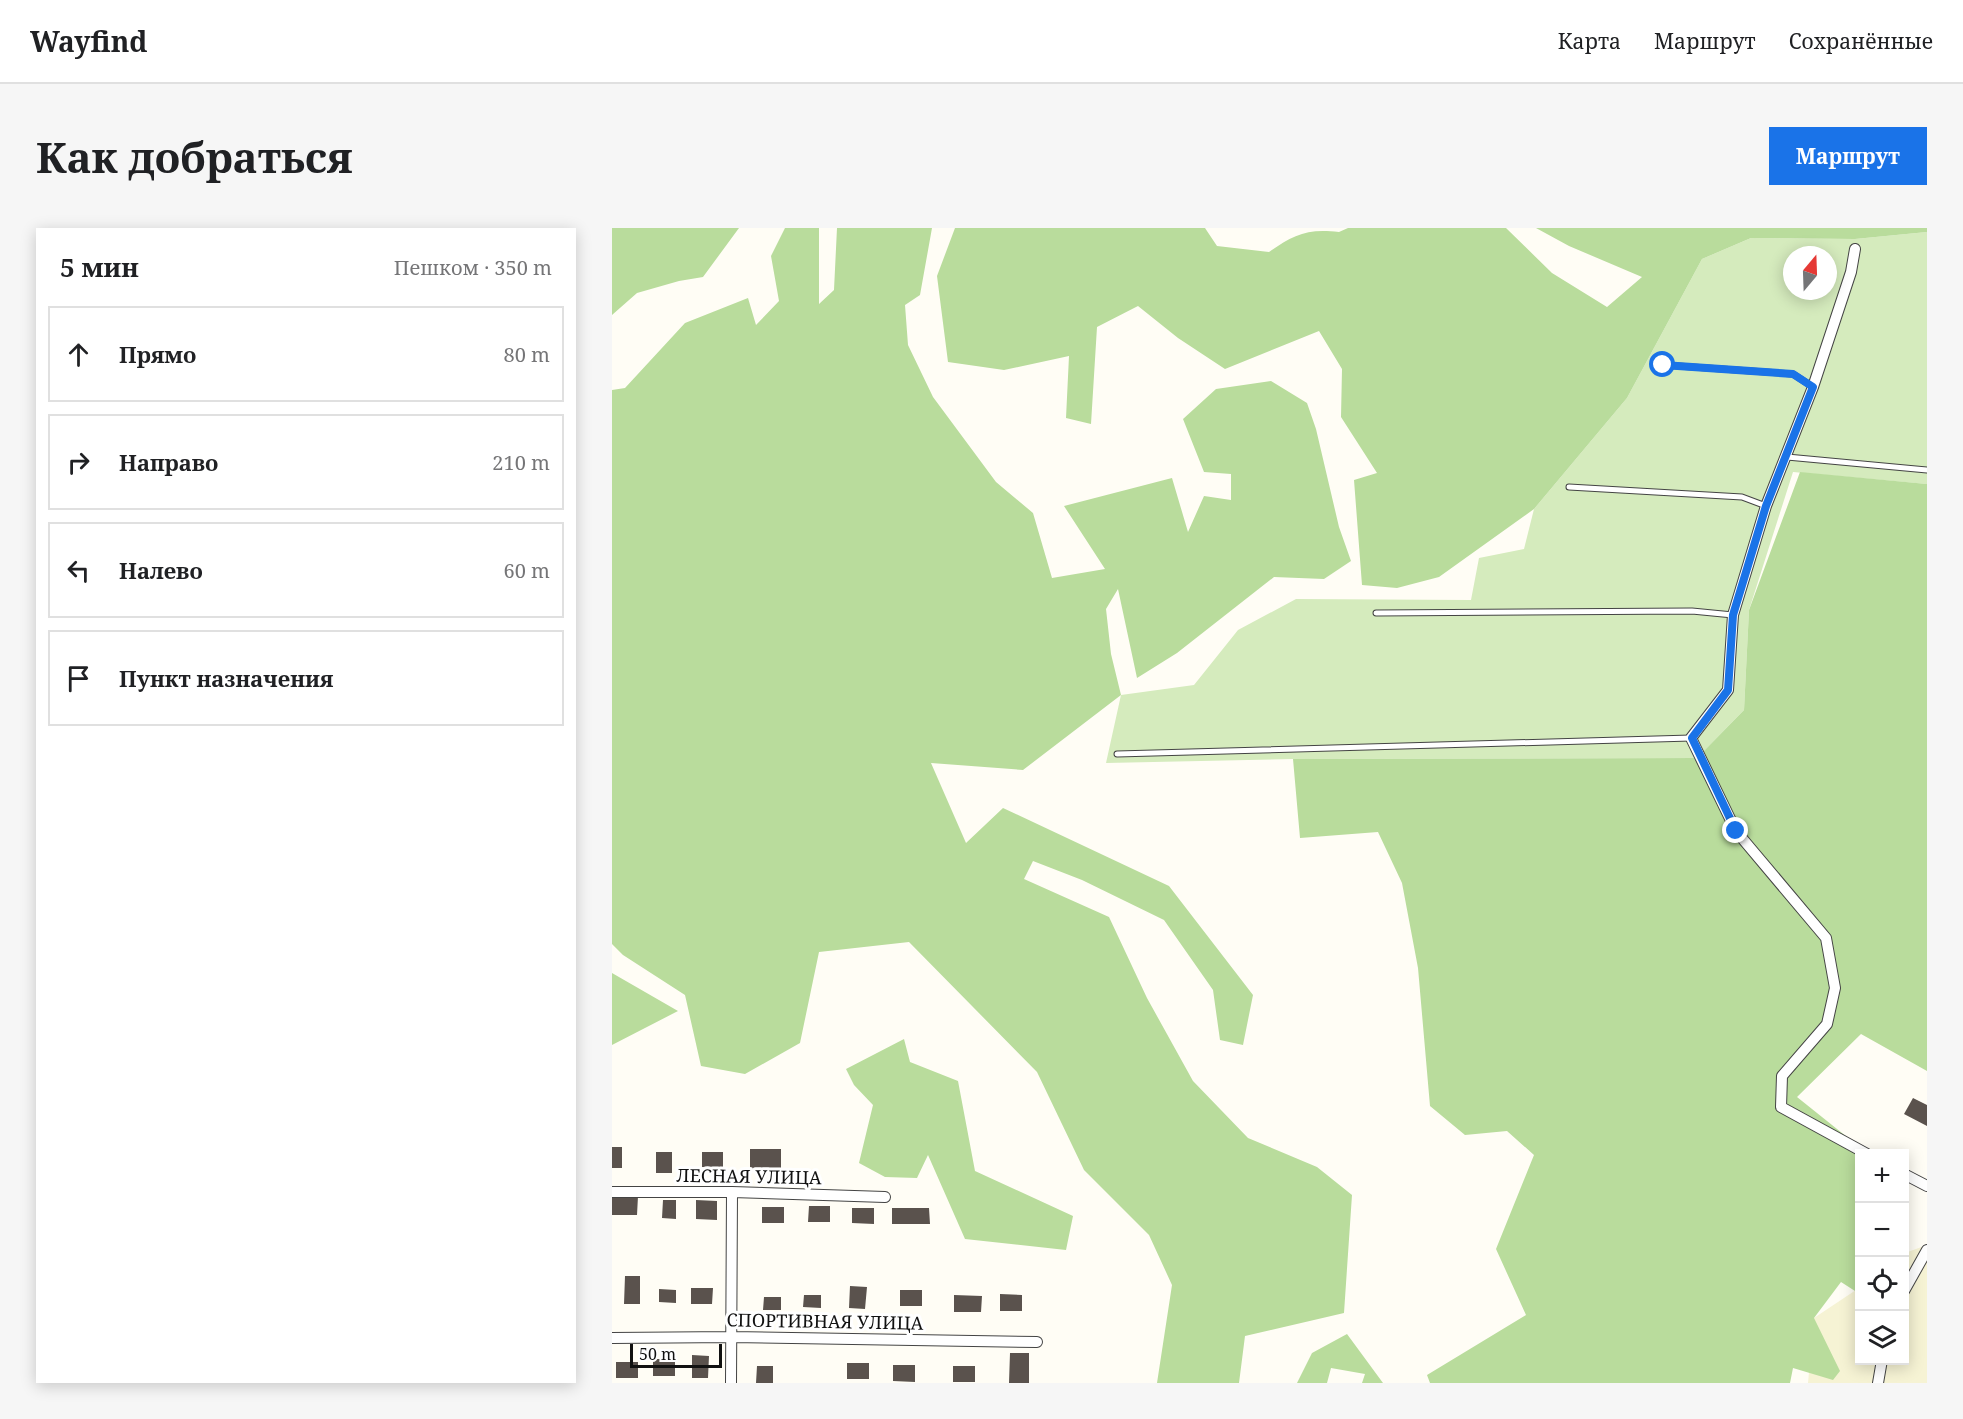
<!DOCTYPE html>
<html lang="ru">
<head>
<meta charset="utf-8">
<style>
	body { margin:0; font-family:"Noto Serif",serif; background:#f6f6f6; color:#202124 }
	.controls { position:absolute; right:18px; bottom:18px; display:grid; overflow:hidden; border-radius:0px; box-shadow:0 3px 15px #0003 }
	.controls button { width:54px; height:54px; display:grid; place-items:center; padding:0; border:0; border-bottom:2px solid #e0e0e0; background:#fff; color:#202124; font:30px sans-serif }
	.compass { position:absolute; left:1171px; top:18px; width:54px; height:54px; border-radius:50%; background:#fff; box-shadow:0 3px 15px #0003; rotate:19deg }
	.scale { position:absolute; left:18px; bottom:15px; width:92px; box-sizing:border-box; padding-left:6px; border:3px solid #111; border-top:0; font-size:16px; line-height:21px; white-space:nowrap; color:#111; -webkit-text-stroke:4px #fff; paint-order:stroke }
	.stop { position:absolute; width:18px; height:18px; margin:-14px; border:4px solid #1a73e8; border-radius:50%; background:#fff }
	.stop.end { background:#1a73e8; border-color:#fff; box-shadow:0 2px 6px #0008 }
	.list { margin:0; padding:0; list-style:none }
	h2 { display:flex; justify-content:space-between; align-items:center; height:78px; margin:0; padding:0 24px; font-size:26px }
	h2 small { font-size:20px; font-weight:400; color:#757577 }
	.list li { display:grid; grid-template-columns:39px 1fr auto; gap:18px; align-items:center; box-sizing:border-box; height:96px; margin:0 12px 12px; padding:0 12px; border:2px solid #e0e0e0; border-radius:0px }
	.list b { display:block; font-size:22px; white-space:nowrap }
	.list em { font-size:20px; font-style:normal; color:#757577 }
	.icon { flex:none; width:33px; height:33px; fill:none; stroke:currentColor; stroke-width:2; stroke-linecap:round; stroke-linejoin:round }
	.map { position:relative; flex:none; width:1315px; height:1155px; overflow:hidden; border-radius:0px }
	header { display:flex; align-items:center; gap:36px; box-sizing:border-box; height:84px; padding:0 30px; background:#fff; border-bottom:2px solid #e0e0e0 }
	header strong { font-size:28px }
	nav { display:flex; gap:33px; margin-inline-start:auto; font-size:21px }
	.intro { display:flex; align-items:center; justify-content:space-between; box-sizing:border-box; height:144px; padding:0 36px }
	h1 { margin:0; font-size:42px }
	.button { padding:15px 27px; border-radius:0px; background:#1a73e8; color:#fff; font-size:21px; font-weight:700 }
	main { display:flex; gap:36px; padding:0 36px }
	aside { flex:1; background:#fff; border-radius:0px; box-shadow:0 3px 15px #0003 }
	.map>svg:first-child { display:block }
	.farmland { fill:#f6f3d4 }
	.green { fill:#d5ebbd; fill-rule:evenodd }
	.forest { fill:#b9dc9c }
	.building { fill:#5a524d }
	.lines { fill:none; stroke-linecap:round; stroke-linejoin:round }
	.lane-casing { stroke:#444; stroke-width:7 }
	.street-casing { stroke:#444; stroke-width:12 }
	.lane { stroke:#fff; stroke-width:5 }
	.street { stroke:#fff; stroke-width:10 }
	.route { stroke:#1a73e8; stroke-width:8 }
	.labels { text-anchor:middle; stroke-width:6; stroke-linejoin:round; paint-order:stroke }
	.street-label { font-size:18px; fill:#111; stroke:#fff }
</style>
</head>
<body>
<header>
<strong>Wayfind</strong>
<nav><a>Карта</a><a>Маршрут</a><a>Сохранённые</a></nav>
</header>
<div class="intro"><h1>Как добраться</h1><a class="button">Маршрут</a></div>
<main>
<aside>
<h2>5 мин<small>Пешком · 350 m</small></h2>
<ul class="list">
<li><svg class="icon" aria-label="ahead" viewBox="0 0 24 24"><path d="M12 20V5M6 11l6-6 6 6"/></svg><div><b>Прямо</b></div><em>80 m</em></li>
<li><svg class="icon" aria-label="right" viewBox="0 0 24 24"><path d="M7 20v-9h11M14 6l5 5-5 5"/></svg><div><b>Направо</b></div><em>210 m</em></li>
<li><svg class="icon" aria-label="left" viewBox="0 0 24 24"><path d="M17 20v-9H6M10 6l-5 5 5 5"/></svg><div><b>Налево</b></div><em>60 m</em></li>
<li><svg class="icon" aria-label="arrive" viewBox="0 0 24 24"><path d="M6 21V4h12l-3 4 3 4H6"/></svg><div><b>Пункт назначения</b></div></li>
</ul>
</aside>
<div class="map">
<svg width="1315" height="1155" viewBox="0 0 1315 1155">
	<rect width="100%" height="100%" fill="#fffdf5"/>
	<path class="farmland" d="M1315,1017v138h-119l6,-65 45,-30 1,72h44l1,-107z"/>
	<path class="green" d="M1315,4v252l-134,-12 -44,138 -5,100 -47,48 -404,1 -187,4 15,-68 73,-10 44,-55 58,-31 175,1 8,-42 45,-9 10,-40 93,-111 75,-139 49,-21 104,1zM1180,27h36v36h-36z"/>
	<path class="forest" d="M0,0h127l-36,49 -24,4 -42,12 -25,22z
		M173,0h34v76l15,-14 3,-62h95l-12,67 -15,10 3,40 25,52 63,85 37,31 19,65 53,-9 -41,-63 108,-28 16,54 16,-36 27,4v-26l-27,-2 -21,-53 33,-30 55,-8 36,22 9,26 23,98 12,34 -27,18 -50,-2 -97,76 -40,25 -19,-89 -12,20 5,45 10,41 -98,75 -92,-7 35,80 37,-35 166,78 84,109 -10,50 -23,-5 -7,-50 -49,-70 -82,-40 -49,-19 -9,18 85,38 38,81 46,83 55,57 69,29 35,28 -8,118 -99,23 -6,47h-82l15,-98 -23,-50 -65,-65 -47,-98 -128,-130 -90,10 -19,91 -55,31 -44,-8 -16,-71 -62,-40 -11,-11v-554l13,-2 60,-65 63,-25 8,27 23,-24 -8,-45z
		M343,0h250l12,18 52,6c24,-17 38,-24 70,-20l9,-4h158l46,45 55,34 35,-30 -73,-31 -33,-18h391v4l-72,7 -104,-1 -49,21 -75,139 -93,111 -95,68 -42,11 -35,-3 -8,-105 23,-7 -36,-56 1,-48 -23,-38 -94,38 -47,-31 -40,-32 -41,21 -6,97 -25,-6 3,-62 -65,14 -56,-8 -11,-86z
		M1188,244l127,12v587l-66,-37 -64,63 70,56 -7,1 -1,134 -4,3 -14,-9 -27,36 26,53 -7,9 -40,-12 -3,15h-360l-3,-8 99,-60 -30,-66 38,-94 -27,-24 -42,4 -35,-29 -12,-138 -16,-85 -24,-51 -78,6 -7,-79 404,-1 47,-48 5,-100z
		M0,745l66,38 -66,34z
		M292,811l6,23 48,19 17,90 98,45 -7,34 -101,-11 -37,-84 -11,23 -32,-1 -26,-14 14,-58 -19,-20 -8,-16z
		M735,1106l36,49h-21l3,-9 -34,-6 -4,15h-30l15,-30z"/>
	<path class="building" d="M1301,870l14,7v21l-23,-12z
		M0,919h10v21h-10z
		M138,921h31v23h-31z
		M44,924h16v21h-16z
		M90,924h21v16l-21,-1z
		M0,967l26,1 -1,19h-25z
		M51,972h13v19l-14,-1z
		M84,972l21,1v19l-21,-1z
		M197,978h21v16h-22z
		M150,979h22v16h-22z
		M240,980h22v16l-22,-1z
		M280,980h37l1,16h-38z
		M13,1048h15v28h-16z
		M238,1058l17,1 -2,22 -16,-1z
		M79,1060h22l-1,16h-21z
		M47,1061l17,1v13l-17,-1z
		M288,1062h22v16h-22z
		M388,1066l22,1v16h-22z
		M192,1067h17v13l-18,-1z
		M342,1067l28,1 -1,16h-27z
		M152,1069h17v13h-18z
		M398,1125h19v30h-20z
		M80,1127l17,1 -1,22h-16z
		M41,1131h22v17h-22z
		M4,1134h22v16h-22z
		M235,1135h22v16h-22z
		M281,1137h22v17l-22,-1z
		M145,1138h16v17h-17z
		M341,1138h22v16h-22z"/>
	<g class="lines">
		<g class="lane-casing">
			<path id="lane" d="M1051,137l130,9 20,13
				M1175,229l140,13
				M957,259l173,10 24,9
				M764,385l316,-2 41,4
				M505,526l574,-16"/>
		</g>
		<g class="street-casing">
			<path id="street" d="M1243,21l-4,23 -38,115 -47,119 -33,109 -5,75 -37,48 45,93 90,107 9,50 -8,36 -45,52 -1,31 86,47
				M1292,946l23,12
				M0,964h120l153,5
				M1292,1063l23,-41
				M0,1110l119,-1 306,5
				M119,1155l1,-191
				M1266,1155l4,-23"/>
		</g>
		<use href="#lane" class="lane"/>
		<use href="#street" class="street"/>
	</g>
	<g class="lines">
		<path class="route" d="M1051,137l130,9 20,13 -47,119 -33,109 -5,75 -36,48 44,93"/>
	</g>
	<g class="labels">
		<g class="street-label">
			<text transform="translate(137 949) rotate(1)" y="6">ЛЕСНАЯ УЛИЦА</text>
			<text transform="translate(213 1094) rotate(1)" y="6">СПОРТИВНАЯ УЛИЦА</text>
		</g>
	</g>
</svg>
<div class="controls">
<button>+</button>
<button>−</button>
<button><svg class="icon" aria-label="locate" viewBox="0 0 24 24"><circle cx="12" cy="12" r="6"/><path d="M12 2v4M12 18v4M2 12h4M18 12h4"/></svg></button>
<button><svg class="icon" aria-label="layers" viewBox="0 0 24 24"><path d="M12 4l9 5-9 5-9-5zM3 14l9 5 9-5"/></svg></button>
</div>
<svg class="compass" viewBox="-18 -18 36 36"><path d="M0-13l5 13h-10z" fill="#e53935"/><path d="M0 13l5-13h-10z" fill="#757577"/></svg>
<div class="scale">50 m</div>
<div class="stop" style="left:1051px;top:137px"></div>
<div class="stop end" style="left:1124px;top:603px"></div>
</div>
</main>
</body>
</html>
